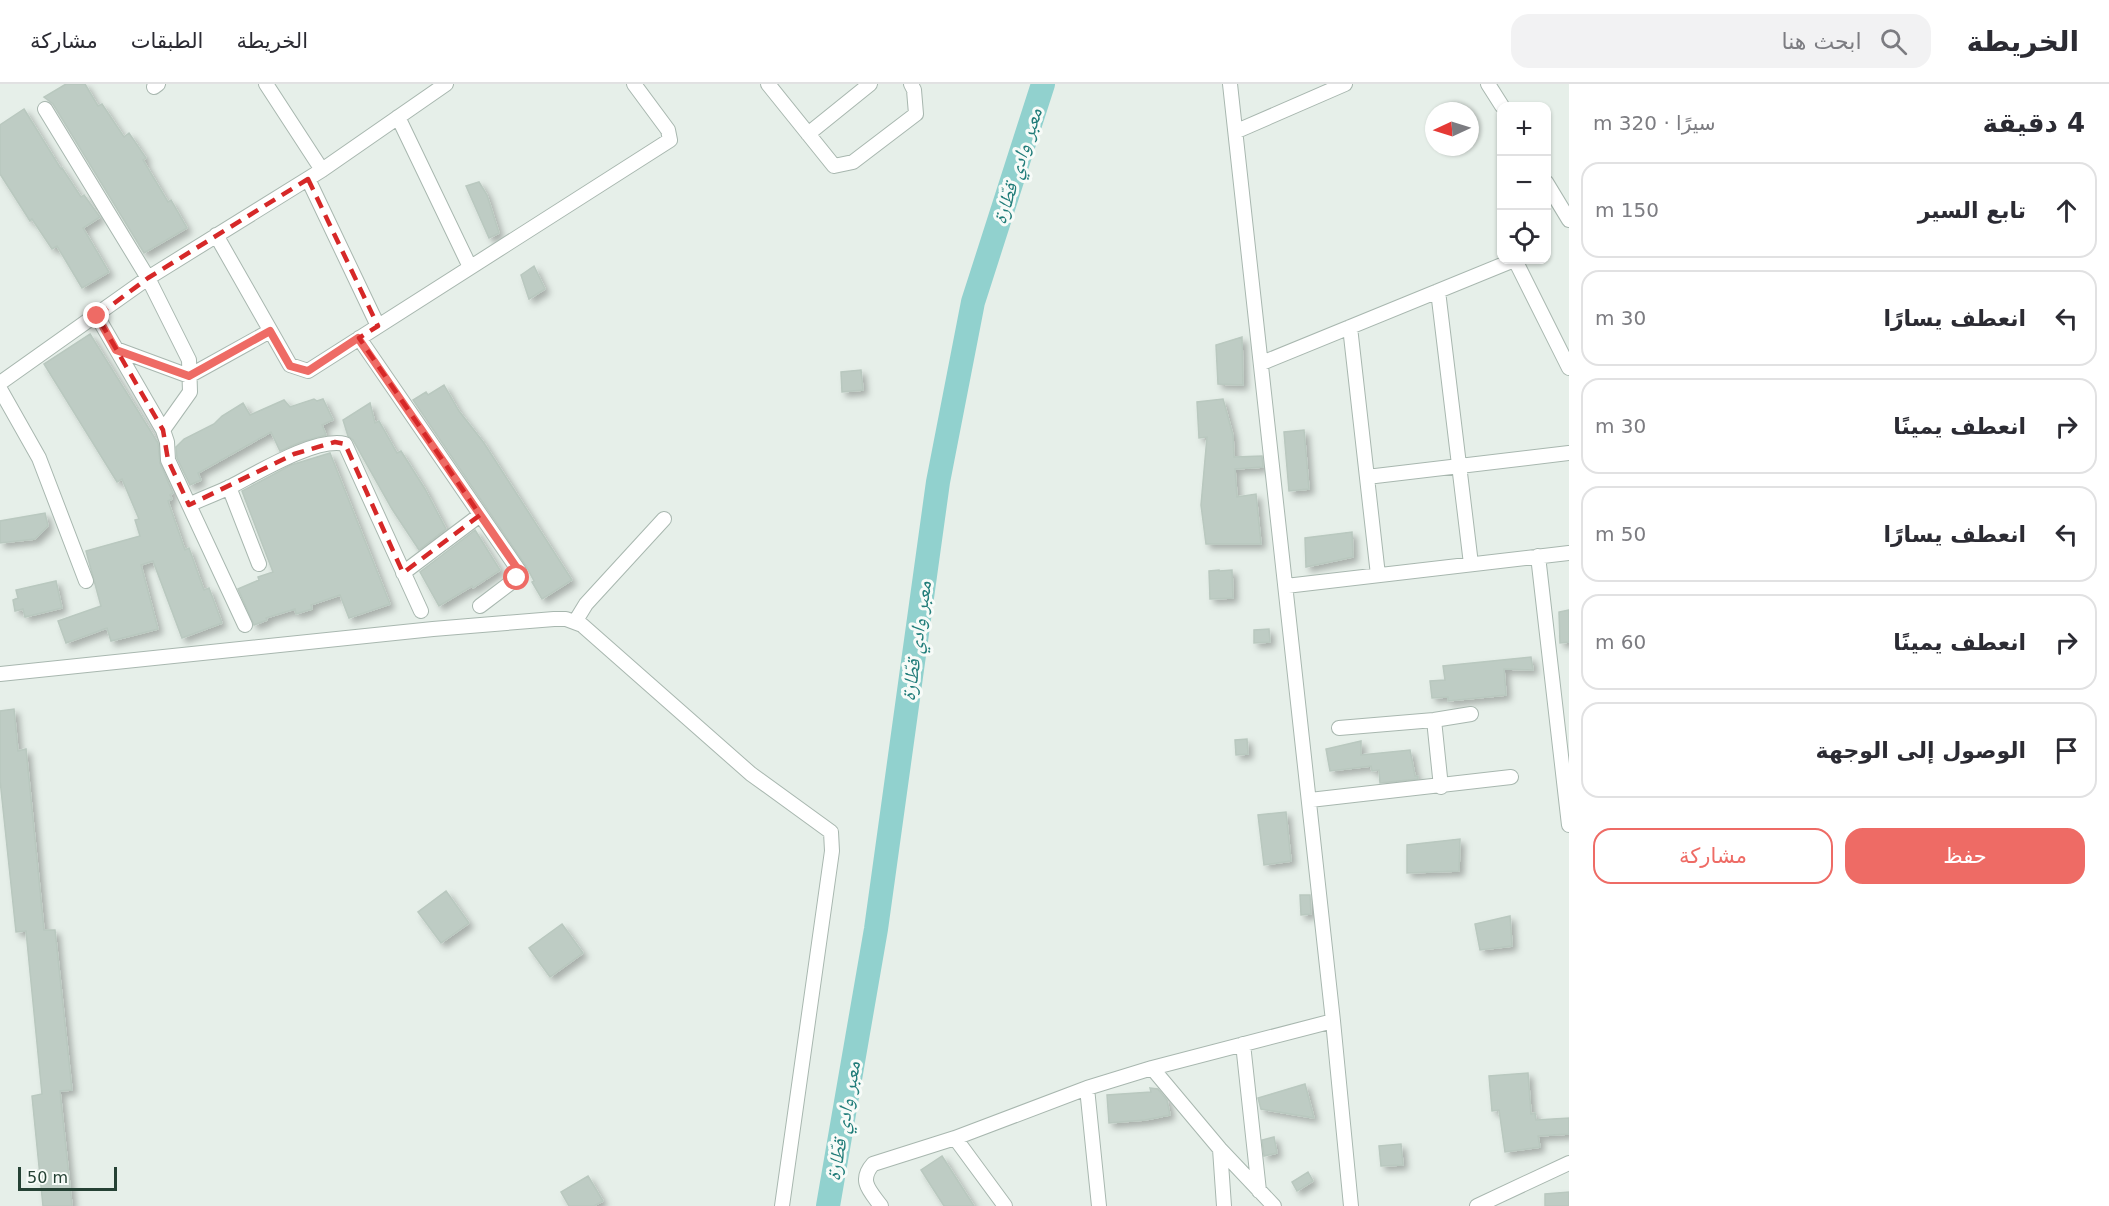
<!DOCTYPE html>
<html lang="ar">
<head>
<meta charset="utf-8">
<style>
	body { margin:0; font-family:"DejaVu Sans","Noto Naskh Arabic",sans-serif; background:#f2f2f3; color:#2b2b33; direction:rtl }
	.controls { position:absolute; right:18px; top:18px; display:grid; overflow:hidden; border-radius:12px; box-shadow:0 2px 4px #0004 }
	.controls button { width:54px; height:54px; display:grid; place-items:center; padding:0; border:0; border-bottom:2px solid #e1e1e2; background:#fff; color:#2b2b33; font:30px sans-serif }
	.compass { position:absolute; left:1425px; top:18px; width:54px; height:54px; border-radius:50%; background:#fff; box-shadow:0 2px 4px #0004; rotate:266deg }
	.scale { position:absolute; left:18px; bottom:15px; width:99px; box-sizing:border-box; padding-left:6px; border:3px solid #254134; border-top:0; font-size:16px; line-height:21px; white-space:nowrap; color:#254134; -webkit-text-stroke:4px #f7fbf8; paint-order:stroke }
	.stop { position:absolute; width:18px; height:18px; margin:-14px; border:4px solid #ee6b65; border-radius:50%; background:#fff }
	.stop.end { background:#ee6b65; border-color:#fff; box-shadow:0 2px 6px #0008 }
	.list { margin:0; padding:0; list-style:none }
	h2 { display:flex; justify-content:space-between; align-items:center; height:78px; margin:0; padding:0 24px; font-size:26px }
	h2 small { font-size:20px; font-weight:400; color:#7c7c81 }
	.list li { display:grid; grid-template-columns:39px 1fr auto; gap:18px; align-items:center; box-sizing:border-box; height:96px; margin:0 12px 12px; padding:0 12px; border:2px solid #e1e1e2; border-radius:18px }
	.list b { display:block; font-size:22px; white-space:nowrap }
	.list em { font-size:20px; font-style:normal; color:#7c7c81 }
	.actions { display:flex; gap:12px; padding:18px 24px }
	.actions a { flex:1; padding:14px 0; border:2px solid #ee6b65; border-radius:18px; text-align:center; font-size:21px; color:#ee6b65 }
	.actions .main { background:#ee6b65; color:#fff }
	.icon { flex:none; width:33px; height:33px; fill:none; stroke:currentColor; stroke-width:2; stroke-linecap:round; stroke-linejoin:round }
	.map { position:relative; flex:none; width:1569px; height:1122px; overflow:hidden; direction:ltr }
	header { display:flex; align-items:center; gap:36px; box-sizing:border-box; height:84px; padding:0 30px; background:#fff; border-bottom:2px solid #e1e1e2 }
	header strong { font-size:28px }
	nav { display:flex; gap:33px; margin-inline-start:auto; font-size:21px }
	.search { width:420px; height:54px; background:#f2f2f3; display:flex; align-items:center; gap:15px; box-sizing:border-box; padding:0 21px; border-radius:18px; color:#7c7c81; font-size:22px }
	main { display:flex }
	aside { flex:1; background:#fff }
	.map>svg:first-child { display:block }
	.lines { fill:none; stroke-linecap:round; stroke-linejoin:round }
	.river { stroke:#91d1ce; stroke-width:24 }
	.building { fill:#beccc4; stroke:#b9c8bf; stroke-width:1.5; filter:url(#shadow) }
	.minor-casing { stroke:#a8b7af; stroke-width:16 }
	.minor { stroke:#fff; stroke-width:14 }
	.route { stroke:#ee6b65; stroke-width:8 }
	.marked { fill:none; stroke:#d62828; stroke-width:4.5; stroke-dasharray:12 8; stroke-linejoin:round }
	.labels { text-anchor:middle; stroke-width:6; stroke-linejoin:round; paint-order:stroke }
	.water-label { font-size:20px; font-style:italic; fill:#207c79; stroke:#f7fbf8 }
</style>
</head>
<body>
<header>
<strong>الخريطة</strong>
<div class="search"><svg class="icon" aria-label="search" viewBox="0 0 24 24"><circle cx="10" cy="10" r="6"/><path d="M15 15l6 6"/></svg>ابحث هنا</div>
<nav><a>الخريطة</a><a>الطبقات</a><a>مشاركة</a></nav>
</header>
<main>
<aside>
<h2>4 دقيقة<small>سيرًا · 320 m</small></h2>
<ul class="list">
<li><svg class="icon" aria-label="ahead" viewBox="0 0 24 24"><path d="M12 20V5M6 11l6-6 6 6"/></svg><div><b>تابع السير</b></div><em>150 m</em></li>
<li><svg class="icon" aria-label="left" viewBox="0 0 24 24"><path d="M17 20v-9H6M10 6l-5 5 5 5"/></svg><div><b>انعطف يسارًا</b></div><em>30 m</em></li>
<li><svg class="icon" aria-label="right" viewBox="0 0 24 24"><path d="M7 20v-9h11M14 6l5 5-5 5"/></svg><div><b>انعطف يمينًا</b></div><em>30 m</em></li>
<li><svg class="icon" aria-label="left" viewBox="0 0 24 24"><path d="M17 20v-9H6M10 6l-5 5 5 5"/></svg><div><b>انعطف يسارًا</b></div><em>50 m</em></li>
<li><svg class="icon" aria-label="right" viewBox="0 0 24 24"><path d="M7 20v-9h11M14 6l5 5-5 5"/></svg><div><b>انعطف يمينًا</b></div><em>60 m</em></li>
<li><svg class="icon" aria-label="arrive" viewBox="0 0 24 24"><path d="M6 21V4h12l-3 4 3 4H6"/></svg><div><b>الوصول إلى الوجهة</b></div></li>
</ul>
<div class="actions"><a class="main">حفظ</a><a>مشاركة</a></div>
</aside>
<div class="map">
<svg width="1569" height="1122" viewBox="0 0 1569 1122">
	<defs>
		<filter id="shadow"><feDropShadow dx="4.5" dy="4.5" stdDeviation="3" flood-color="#0004"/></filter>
	</defs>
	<rect width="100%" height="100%" fill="#e6efe9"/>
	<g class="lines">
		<path class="river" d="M828,1122l48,-277 62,-447 35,-180 70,-218"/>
	</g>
	<path class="building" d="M66,0h19l13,22 4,-2 22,33 5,-4 17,25 -3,2 25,42 3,-2 16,28 -43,25 -91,-149 -9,-7z
		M24,25l37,60 1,-1 19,29 3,-2 16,22 -17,11 26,44 -27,16 -25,-42 -5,3 -20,-30 -2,2 -30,-47v-49z
		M479,98l8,13 12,38 -10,5 -23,-52z
		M534,182l11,23 -16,10 -8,-24z
		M90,250l68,109 2,20 13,30 -3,2 2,4 -4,2 17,49 4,-2 15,42 5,-2 13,35 -40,15 -29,-77 -12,4 17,64 -47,12 -4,-13 -41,15 -8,-22 43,-15 -15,-55 54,-15 -5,-16 4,-1 -17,-40 -5,3 -73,-118z
		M1242,253l1,48 -25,-1 -2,-39z
		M861,286l2,20 -21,2 -1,-20z
		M444,301l15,26 25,32 88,137 -30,19 -10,-17 2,-1 -8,-15 -113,-166 13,-8 2,3z
		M314,315l3,2 6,-2 10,21 -11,5 4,10 -25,7 -21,9 -9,-19 -73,41 3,7 -11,5 -13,-27 -1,-11 8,-8 30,-15 8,-8 21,-13 7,12 34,-15 6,7z
		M1223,315l10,36 1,22 28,-1 1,11 -28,2 2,28 19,-3 5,50h-55l-5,-39 6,-68 -8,1 -2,-36z
		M370,319l5,20 4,-2 18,32 4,-2 24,38 21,40 -27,21 -27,-41 -39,-69 -5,-4 -5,-16z
		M1304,346l5,59 -20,2 -5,-59z
		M330,369l60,151 -41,14 -9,-23 -29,10 1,4 -16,5 -1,-5 -29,9 1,2 -13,5 -16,-36 21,-9 -1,-3 15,-5 -31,-81 49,-26z
		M45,429l3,13 -13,13 -35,4v-22z
		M475,446l25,40 -27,18 -1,-2 -33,20 -19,-34z
		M1352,448l1,25 -47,10 -1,-29z
		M1219,486v1l13,-1 1,28 -23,1 -1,-28z
		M56,497l6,27 -37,9 -2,-8 -8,2 -2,-11 5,-2 -2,-8z
		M1569,526v32l-9,1 -1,-31z
		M1269,545l1,13 -16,1v-13z
		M1531,573l2,13 -29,-1 2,26 -58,6v-4l-16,1 -2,-17 15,-1 -2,-14z
		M14,625l4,42 8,-2 18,181h11l17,160 -12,1 12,115h-29l-11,-110 10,-2 -16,-163 -10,1 -16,-152v-69z
		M1247,655l1,15 -12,1 -1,-15z
		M1361,657v14l49,-5 5,26h3v3l-38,4 -1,-13 -7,1 -1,-5 -41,5 -4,-22z
		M1286,728l5,49 -27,4 -6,-50z
		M1460,755l-1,32 -52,2v-28z
		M446,807l23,32 -28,20 -23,-31z
		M1300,811h10l1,19 -10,1z
		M1510,832l2,30 -32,4 -5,-26z
		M562,840l21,29 -33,24 -21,-29z
		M1528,989l3,41 4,-1 1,7 33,-2v16l-31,2 2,11 -35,5 -6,-42 -7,1 -3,-35z
		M1305,1000l9,34 -53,-9 -3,-11z
		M1150,1004l8,1 9,11 3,15 -25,5 -36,3 -2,-28 44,-3z
		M1274,1053l3,16 -13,3 -2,-16z
		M1401,1060l2,21 -22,1 -2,-20z
		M942,1072l32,50h-30l-23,-36z
		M1308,1088l5,9 -16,10 -5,-9z
		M588,1092l15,25 -9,5h-25l-8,-14z
		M1569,1108v14h-24v-12z"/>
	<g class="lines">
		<g class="minor-casing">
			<path id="minor" d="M266,0l56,86
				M768,0l66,82 19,-4 63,-48 -2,-24 -3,-6
				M1230,0l103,937 18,185
				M1488,0l14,22
				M154,3l4,-3
				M45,25l103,169 41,82 1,32 -27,38
				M398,33l72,150
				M1237,47l108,-47
				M808,50l62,-50
				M308,95l70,147
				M1546,98l23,38
				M216,151l74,130 18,6 362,-231 -2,-10 -34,-46
				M1515,176l54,108
				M1438,207l33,273
				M97,232l66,114 4,12 1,18 77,165
				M1350,243l28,248
				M359,254l160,233 -2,7 -37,28
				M116,265l73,27 81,-45
				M1262,279l252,-103
				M0,299l148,-105 174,-108 124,-86
				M0,305l39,69 47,123
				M1367,393l202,-24
				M229,403l30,77
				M189,421c14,-7 29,-12 43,-19 27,-14 84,-49 113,-42l76,167
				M1538,472l31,269
				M403,489l77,-58
				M1286,502l283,-33
				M575,538l11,-18 78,-85
				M0,590l433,-45 121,-10h12l16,6 169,149 80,58 1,19 -50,355
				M1434,636l7,67
				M1339,644l95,-8 37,-6
				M1310,716l201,-23
				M1243,960l16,147
				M1152,984l68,81 54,57
				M1087,1004l12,118
				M955,1054l50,68
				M1220,1065l4,57
				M881,1122c-11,-15 -23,-25 -8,-42l82,-26 132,-50 65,-20 181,-47
				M1477,1122l92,-43"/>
		</g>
		<use href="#minor" class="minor"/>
	</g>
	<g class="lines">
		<path class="route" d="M97,232l19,34 73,26 81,-45 20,35 18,5 50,-33 161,233 -2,7"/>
	</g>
	<path class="marked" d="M308,95l70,147 -19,12 121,177 -77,58 -58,-129 -10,-2 -41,12 -105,51 -21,-45 -5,-30 -66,-114 51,-38z"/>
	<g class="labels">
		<g class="water-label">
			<text transform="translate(1017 82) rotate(-72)" y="7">معبر وادي قطّارة</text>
			<text transform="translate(916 557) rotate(-82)" y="7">معبر وادي قطّارة</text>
			<text transform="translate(843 1037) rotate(-80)" y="7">معبر وادي قطّارة</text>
		</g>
	</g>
</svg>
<div class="controls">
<button>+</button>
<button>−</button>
<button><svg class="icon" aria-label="locate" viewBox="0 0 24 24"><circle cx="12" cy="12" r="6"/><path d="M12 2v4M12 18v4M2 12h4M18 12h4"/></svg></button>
</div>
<svg class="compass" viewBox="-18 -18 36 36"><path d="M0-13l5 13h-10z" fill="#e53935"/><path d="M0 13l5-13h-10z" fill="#7c7c81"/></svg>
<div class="scale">50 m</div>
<div class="stop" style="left:517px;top:494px"></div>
<div class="stop end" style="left:97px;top:232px"></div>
</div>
</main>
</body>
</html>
